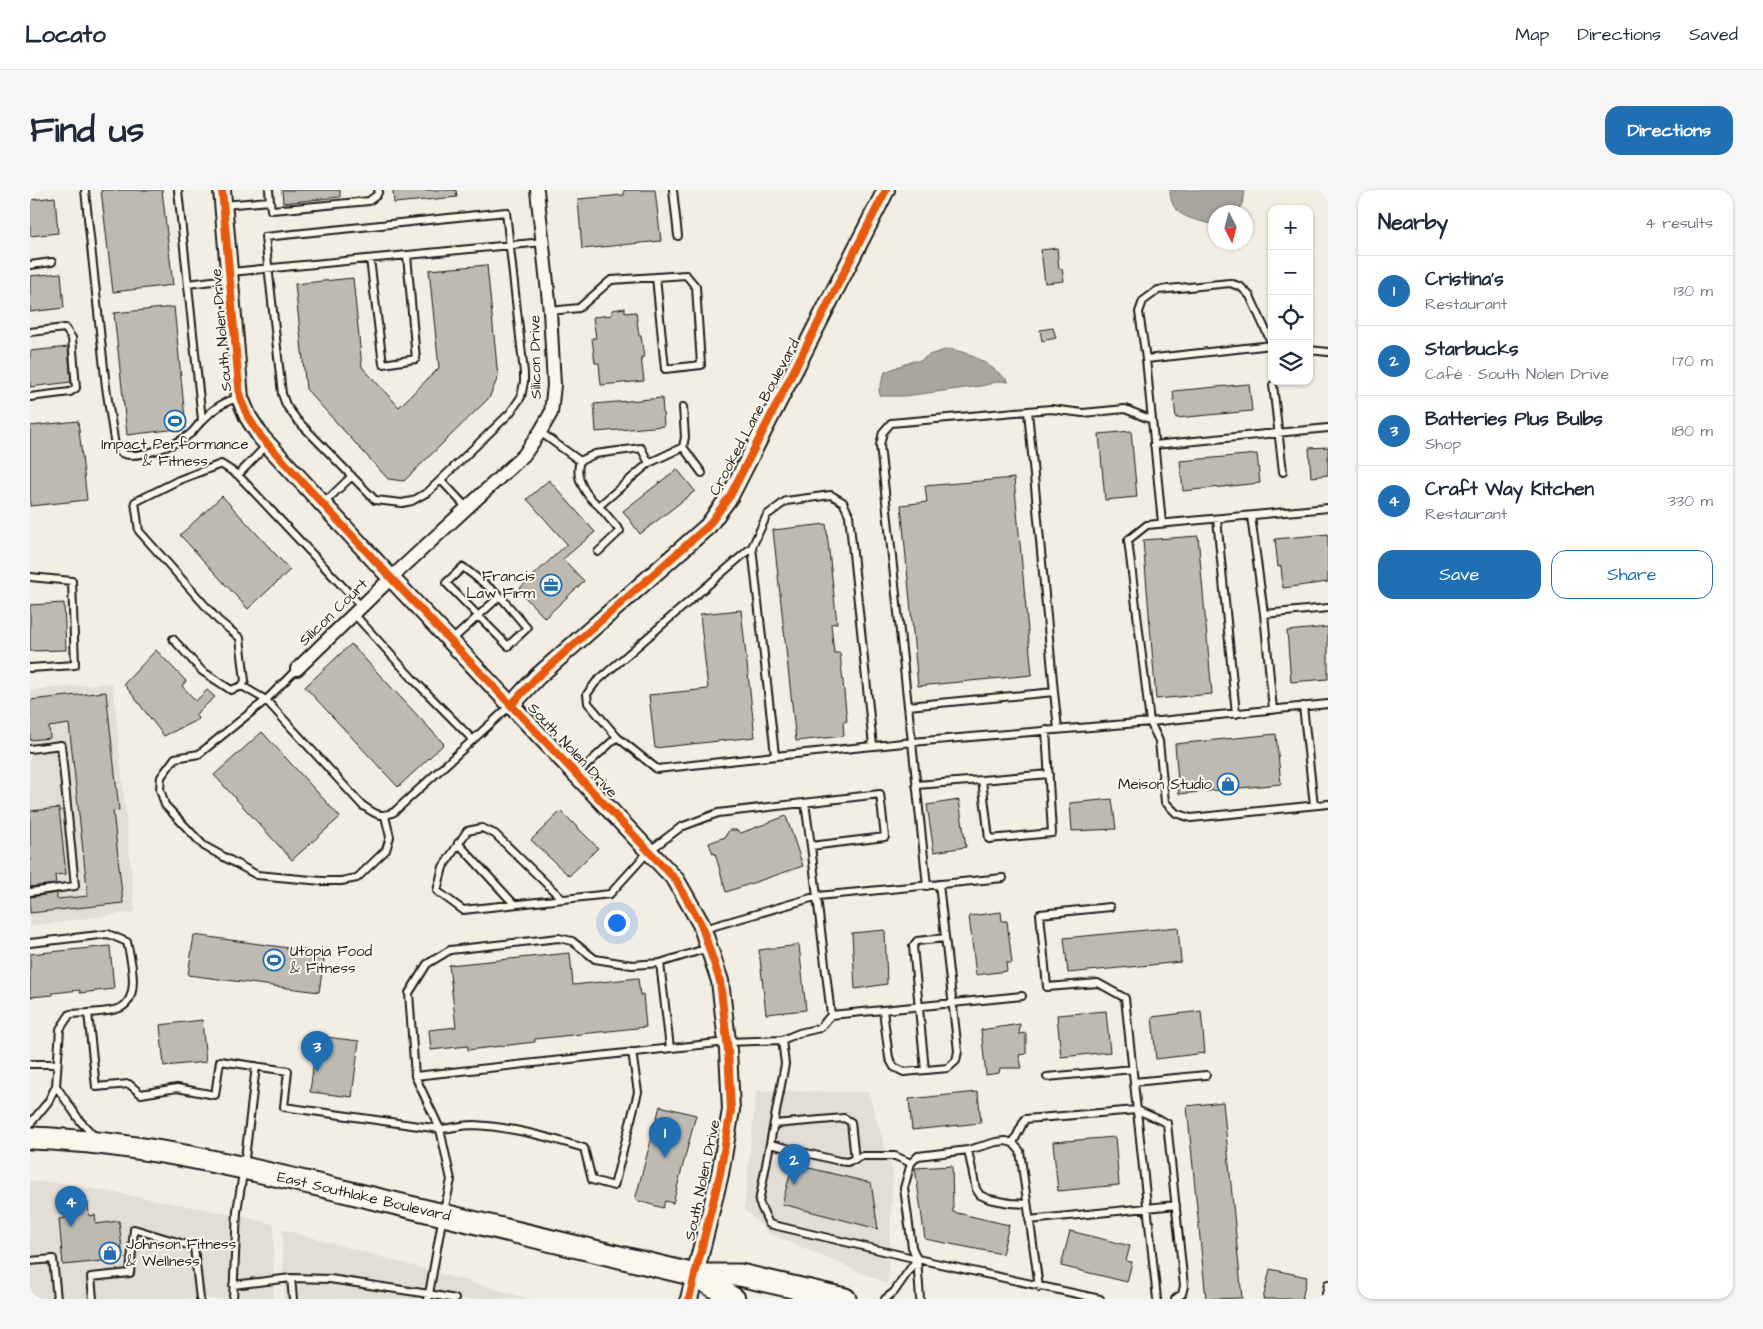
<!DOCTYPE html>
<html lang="en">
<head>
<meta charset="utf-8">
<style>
	body { margin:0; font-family:"Architects Daughter",sans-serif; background:#f6f6f7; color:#1f2937 }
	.controls { position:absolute; right:15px; top:15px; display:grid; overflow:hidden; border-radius:10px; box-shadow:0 1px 4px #0004 }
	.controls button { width:45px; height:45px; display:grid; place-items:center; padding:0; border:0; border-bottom:1px solid #e0e1e3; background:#fff; color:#1f2937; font:25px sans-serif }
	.compass { position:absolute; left:1178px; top:15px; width:45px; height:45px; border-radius:50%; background:#fff; box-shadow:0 1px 4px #0004; rotate:174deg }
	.you { position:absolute; left:586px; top:732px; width:18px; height:18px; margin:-12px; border:4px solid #fff; border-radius:50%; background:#1a73e8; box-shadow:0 0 0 8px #1a73e833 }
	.badge { display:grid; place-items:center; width:32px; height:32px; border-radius:50%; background:#1f6fb2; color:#fff; font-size:16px; font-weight:700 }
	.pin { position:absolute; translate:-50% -41px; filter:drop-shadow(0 1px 2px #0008) }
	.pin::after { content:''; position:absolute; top:26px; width:18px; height:15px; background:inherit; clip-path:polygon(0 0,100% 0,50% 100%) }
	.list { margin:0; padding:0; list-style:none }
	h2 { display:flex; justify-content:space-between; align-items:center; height:65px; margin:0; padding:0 20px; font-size:21px }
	h2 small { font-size:16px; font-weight:400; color:#747a83 }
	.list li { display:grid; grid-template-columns:32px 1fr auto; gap:15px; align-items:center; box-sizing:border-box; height:70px; padding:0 20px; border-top:1px solid #e0e1e3 }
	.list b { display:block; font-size:19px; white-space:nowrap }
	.list p { margin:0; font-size:16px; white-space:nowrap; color:#747a83 }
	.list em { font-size:16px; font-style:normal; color:#747a83 }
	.actions { display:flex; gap:10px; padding:15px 20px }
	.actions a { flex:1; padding:11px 0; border:1px solid #1f6fb2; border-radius:15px; text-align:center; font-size:18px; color:#1f6fb2 }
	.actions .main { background:#1f6fb2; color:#fff }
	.icon { flex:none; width:28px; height:28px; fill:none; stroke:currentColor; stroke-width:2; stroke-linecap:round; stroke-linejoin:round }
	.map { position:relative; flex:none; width:1298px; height:1109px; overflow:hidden; border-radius:15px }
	header { display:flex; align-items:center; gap:30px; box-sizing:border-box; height:70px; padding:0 25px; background:#fff; border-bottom:1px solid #e0e1e3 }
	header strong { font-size:24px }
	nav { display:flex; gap:28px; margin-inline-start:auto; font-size:18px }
	.intro { display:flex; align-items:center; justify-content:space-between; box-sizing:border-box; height:120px; padding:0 30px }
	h1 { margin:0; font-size:35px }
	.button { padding:12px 22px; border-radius:15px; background:#1f6fb2; color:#fff; font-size:18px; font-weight:700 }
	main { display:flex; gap:30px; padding:0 30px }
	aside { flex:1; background:#fff; border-radius:15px; box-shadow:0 1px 4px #0004 }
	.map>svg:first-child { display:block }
	.built { fill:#e2ded5 }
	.water { fill:#a9a6a0; stroke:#716f6b }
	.building { fill:#bdbab1; stroke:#1c1c1c }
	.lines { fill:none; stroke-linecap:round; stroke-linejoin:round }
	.service-casing { stroke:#1c1c1c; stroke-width:10 }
	.minor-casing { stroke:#1c1c1c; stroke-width:16 }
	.tertiary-casing { stroke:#1c1c1c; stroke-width:20 }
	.primary-casing { stroke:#1c1c1c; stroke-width:25 }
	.service { stroke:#fbf7ec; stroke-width:6 }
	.minor { stroke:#fbf7ec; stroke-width:12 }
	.tertiary { stroke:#fbf7ec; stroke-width:16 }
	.primary { stroke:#fbf7ec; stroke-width:21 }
	.cycleway-casing { stroke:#fbf7ec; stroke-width:11 }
	.cycleway { stroke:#e8590c; stroke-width:8 }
	.labels { text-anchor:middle; stroke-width:4; stroke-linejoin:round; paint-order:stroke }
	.street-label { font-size:15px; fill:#1c1c1c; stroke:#fbf7ec }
	.poi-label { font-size:15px; fill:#1c1c1c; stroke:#fbf7ec; text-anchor:end }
</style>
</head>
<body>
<header>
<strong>Locato</strong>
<nav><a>Map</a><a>Directions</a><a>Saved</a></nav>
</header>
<div class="intro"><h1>Find us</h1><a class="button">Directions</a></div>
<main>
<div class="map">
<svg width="1298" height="1109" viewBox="0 0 1298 1109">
	<rect width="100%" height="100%" fill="#f2eee4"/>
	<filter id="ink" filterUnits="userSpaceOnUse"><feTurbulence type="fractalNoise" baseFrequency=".02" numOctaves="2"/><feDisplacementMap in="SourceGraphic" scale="10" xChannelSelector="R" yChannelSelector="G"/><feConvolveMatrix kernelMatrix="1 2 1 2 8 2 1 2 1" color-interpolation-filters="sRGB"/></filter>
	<g filter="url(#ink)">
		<path class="built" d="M83,493l22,229 -105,14v-236z
			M726,901l112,1 25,80 -5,112 -118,-50 -26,-25z
			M0,991l38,3 162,30 44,10 -1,75h-243z
			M252,1039l248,70h-246z"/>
		<path class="water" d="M1140,0h75l-3,14 -5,8h-21l-1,13c-21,-6 -45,-7 -45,-35z
			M918,159c24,3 44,17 61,33l-8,-1 -20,5 -76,10h-25l-1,-6 6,-18 27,-11h8l9,-6z"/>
		<path class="building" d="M71,0h61l11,95 -60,7z
			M252,0h58v7l-57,6z
			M363,0h63l1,7 -63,6z
			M594,0h31l6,51 -79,8 -4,-50 46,-4z
			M25,7l3,36 -28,3v-36z
			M1027,58l2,21h3l2,12 -19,2 -4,-33z
			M457,75l11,112 -9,21 -85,83 -16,-2 -82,-90 -11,-105 58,-6 9,89 37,40 40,-39 -10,-98z
			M31,83l3,35 -34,4v-36z
			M144,117l12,121 -59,7 -13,-122z
			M595,118v5l11,-1 3,24h2l3,21h-3l3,24 -43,4 -2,-22h-4l-3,-25h4l-3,-21 19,-2v-5z
			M1023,138l3,10 -14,3 -2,-11z
			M38,157l3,35 -41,5v-36z
			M1219,194l3,27 -76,7 -3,-27z
			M632,208l2,28 -68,6 -2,-28z
			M48,231l9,79 -57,6v-80z
			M1101,241l6,66 -32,3 -6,-66z
			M1298,257v28l-17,2 -2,-29z
			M1227,264l3,29 -77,8 -3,-30z
			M647,279l18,22 -55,43 -17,-23z
			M984,288l18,197 -114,11 -17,-181 26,-3 -2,-16z
			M519,290l46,52 -32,27 21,22 -39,37 -27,-28 49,-46 -40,-45z
			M192,306l68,74 -42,39 -68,-74z
			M796,334l11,99 -6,1 3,29h6l7,68 -4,1 1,14 -48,5 -23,-211z
			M1298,344v48l-45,6 -2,-22 -3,1 -3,-28z
			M1168,346l14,158 -56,5 -13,-159z
			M34,413l2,47 -36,1v-46z
			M711,420l14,127 -100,11 -6,-53 59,-6 -8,-75z
			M1298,437v52l-37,3 -4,-51z
			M321,454l93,100 -46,43 -93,-100z
			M126,460l30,31 -4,5 14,15 11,-11 8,7 -20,18 4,4 -35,17 -40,-52z
			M76,502l13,118 -6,1 10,92 -93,10v-16l27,-4v6l31,-3 -19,-172 -20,3 1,11 -20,2v-40z
			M232,542l78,85 -48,43 -78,-85z
			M1246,544l5,50 -102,10 -4,-50z
			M1082,609l4,30 -44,2 -2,-28z
			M929,610l7,47 -32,5 -7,-47z
			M29,618l7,66 -11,1 1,9 -26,3v-76z
			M531,621l37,37 -29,28 -38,-36z
			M756,626l17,50 -77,26 -11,-39 -2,1 -4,-11 16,-6 4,-7h7l5,3z
			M971,722l1,9h5l5,42h-6l1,8 -31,4 -7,-59z
			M1148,737l3,35 -113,11 -4,-35z
			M855,740l2,54 -32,5 -3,-56z
			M164,745l131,18 -6,39 -131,-17z
			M769,755l7,65 -40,4 -7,-64z
			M80,756l4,43 -34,4v-3l-27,3v2l-23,2v-43z
			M540,763l3,32 65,-7 2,17 3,-1 3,33 -111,12v3l-67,8v-4l-37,4 -2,-20 27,-3 -7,-62z
			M1076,821l4,41 -49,5 -4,-42z
			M1171,821l4,42 -49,6 -4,-42z
			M172,830l4,42 -42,4 -4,-41z
			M990,834l-1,10 7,-1v21l-7,1 3,13h-22l-1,5 -13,2 -5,-45z
			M287,846l42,5 -7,56 -42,-5z
			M948,902l3,31 -69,7 -3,-31z
			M1193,912l19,196 -36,1 -19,-193z
			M630,916l36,9 -23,88 -8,-2 -2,7 -28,-8z
			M1085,947l4,48 -61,6 -5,-49z
			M763,974l78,19 7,46 -96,-25z
			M922,976l1,46 56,13 -7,29 -77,-15 -10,-71z
			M48,1009v5l10,-1 1,13 6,-1 1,9 23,-3 4,38 -60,6 -4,-46 7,-1 -2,-18z
			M1040,1041l60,15 -4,15 6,1 -5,20 -66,-16z
			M1240,1079l37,8 -5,22h-39z"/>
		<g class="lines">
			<g class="service-casing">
				<path id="service" d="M55,0l21,197 9,59c2,2 3,5 5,6 14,10 58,-8 70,-18 5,-4 8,-10 13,-14 10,-11 21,-19 36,-22
					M148,0l24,230
					M239,0l1,11
					M643,0l5,46
					M193,15l47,-4 1,9 13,-1 85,-8 8,-6 2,-5
					M476,22l18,161v9l-3,15 -11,16 -82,79 -16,9 -10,2 -27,-3 -78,-80 -11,-15 -4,-11 -17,-157z
					M340,69l13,105 33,-5 -9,-104
					M0,75l22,-3
					M201,82l312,-30
					M158,94l40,-5
					M520,121l29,-3 32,-28 75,-5 10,12 5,78 -36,4 -9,-92
					M0,142l35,-4 7,10 4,50 -6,4 -40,5
					M1242,154l-22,-48 -9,-9 -11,-4 -72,7 -15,11 -4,11 7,47 126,-14
					M1279,160l19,2
					M1116,169l6,61
					M1243,195l10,87
					M510,242l40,29c-6,17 6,35 19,45l50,-43 -8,-15 -46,6 -15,7
					M1124,255l174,-17
					M653,257l2,-10 -2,-30
					M619,273l34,-16 19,26
					M208,285l124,132
					M411,290l26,28
					M294,313l28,-27
					M1221,326l13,98 9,96
					M1187,329l19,195
					M722,357l23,208
					M568,362l22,-21 -21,-25
					M433,377l37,29 27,32 -19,18 -62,-63z
					M0,387l42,4 3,84 -45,3
					M324,424l59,65 60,61
					M1234,424l64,-6
					M143,449l29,32 29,19 11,-4 3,-5 -5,-43 -22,-18 -79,-89 -4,-29 44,-22 42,-16 17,11 29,-30
					M421,451l49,-45
					M267,479l-31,31 96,105c12,8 18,14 32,7l117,-107
					M212,496l24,14 -67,54 -24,4 -14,19 -1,12 5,16 39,41 53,29 65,6h19l16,-3 29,-28 4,-13 -5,-21
					M1024,502l-26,-281 23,-2 32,4 42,-4 27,11 10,103
					M1298,514l-178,18 9,19 6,61 11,11 15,5 137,-14
					M878,516l-28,-261 3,-13 8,-9 137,-12
					M1273,516l11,99
					M1028,539l-4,-37 -146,14 4,36 238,-20 -22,-182 19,-15 181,-17
					M843,556l-24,-231 -6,-13 -12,-7 -45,6 -19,14 -15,32 -156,135 -9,12 1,9 29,34 40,32c85,-10 170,-18 255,-27l15,144
					M0,559l31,-4 14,141 -45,6
					M547,584l40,-37
					M952,590l67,-6
					M886,595l66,-5 7,59 63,-6 -6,-103
					M428,653l56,61
					M781,656l20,169
					M532,709l-67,-65 -13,-6 -15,3 -24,36 -6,24 26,19 147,-16 39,-43 32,-24 37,-14 162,-19 5,43 -74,9 -6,-43
					M1080,717l-70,7 7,73 51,-4 27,15 32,301
					M674,739l114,-33 185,-18
					M0,753l78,-9 19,8c4,17 14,57 -7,66 -9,4 -22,4 -32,5
					M678,758l-48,15 -28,2 -37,-6 -23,-18 -13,-3 -109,12 -23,14 -18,29 6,83 312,-34 55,-2 3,24 -26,138 10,22 144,34 187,41
					M630,773l10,85
					M853,820l139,-14
					M752,850l17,-7 21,-5 11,-13 52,-5 6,48 5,9 10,5 44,-4 8,-7 2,-10 -19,-167
					M0,874h27
					M895,880l-12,-124 4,-5 28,-3
					M385,886l25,53
					M1017,887l86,-8
					M1104,892l72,-7
					M26,896l24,35 16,17
					M0,934l18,-22 8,-16 4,-57 10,-15 18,-1 8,74 33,-3 12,10 36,-6 38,7 5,-34 68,10 -4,36 156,22
					M744,934l70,-6 7,4 4,38
					M983,953l12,-24 112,-9 30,13 17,163 -2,8 -7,5
					M740,954l69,17 8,1 15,-6h33l16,7
					M938,960l8,39 4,6 9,4 21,4 17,1
					M999,1030l147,-15
					M0,1071l23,-2 4,40
					M203,1095l58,-7
					M63,1109l-2,-22 39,-4 4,-44 60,18 6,52
					M203,1109l4,-88 7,-44 12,-101
					M263,1109l-2,-21 39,1 99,15 -1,5
					M425,1109l-26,-5 14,-79 8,-35 -11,-51c11,-1 23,-4 34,-4 38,2 74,12 110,23l8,32 22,6 24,-94 -6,-40
					M855,1109l9,-7 23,-33
					M890,1109l-3,-40 -5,-12 -8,-59 7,-25 7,-7 50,-6 28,-8 10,-1 7,2 7,8 19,136
					M1295,1109l3,-15"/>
			</g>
			<g class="minor-casing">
				<path id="minor" d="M267,479l94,-91 133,-123 16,-23 11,-19 3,-28 -4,-74 -13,-121"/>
			</g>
			<g class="tertiary-casing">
				<path id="tertiary" d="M192,0l18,208 8,19 13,20 130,141 285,302 25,44 19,57 8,69 3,60 -11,64 -31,125
					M482,514l25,-27 171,-151 22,-30 156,-306"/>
			</g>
			<g class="primary-casing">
				<path id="primary" d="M0,948c115,4 226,32 338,59 109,26 218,52 327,78h45l105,24
					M665,1085l39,24"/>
			</g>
			<use href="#service" class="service"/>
			<use href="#minor" class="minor"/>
			<use href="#tertiary" class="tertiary"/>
			<use href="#primary" class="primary"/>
			<g class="cycleway-casing">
				<path id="cycleway" d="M192,0l18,208 8,19 13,20 130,141 285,302 25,44 19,57 8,69 3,60 -11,64 -31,125
					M482,514l25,-27 171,-151 22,-30 156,-306"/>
			</g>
			<use href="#cycleway" class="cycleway"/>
		</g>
	</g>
	<defs>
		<g id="stadium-ring" transform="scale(1.125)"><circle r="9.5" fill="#fbf7ec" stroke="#1f6fb2" stroke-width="1.5"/><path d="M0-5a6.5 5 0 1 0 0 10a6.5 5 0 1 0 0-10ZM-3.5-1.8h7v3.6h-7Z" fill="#1f6fb2"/></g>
		<g id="office-ring" transform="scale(1.125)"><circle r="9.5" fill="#fbf7ec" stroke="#1f6fb2" stroke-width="1.5"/><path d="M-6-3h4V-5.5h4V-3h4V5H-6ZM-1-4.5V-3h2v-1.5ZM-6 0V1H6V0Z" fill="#1f6fb2"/></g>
		<g id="shop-ring" transform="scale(1.125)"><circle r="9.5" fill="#fbf7ec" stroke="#1f6fb2" stroke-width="1.5"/><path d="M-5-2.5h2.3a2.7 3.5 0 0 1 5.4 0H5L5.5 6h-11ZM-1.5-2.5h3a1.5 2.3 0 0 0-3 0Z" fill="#1f6fb2"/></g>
	</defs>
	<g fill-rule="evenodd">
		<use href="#stadium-ring" x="145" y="231"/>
		<use href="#office-ring" x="521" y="395"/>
		<use href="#shop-ring" x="1198" y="594"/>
		<use href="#stadium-ring" x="244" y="770"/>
		<use href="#shop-ring" x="80" y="1063"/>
	</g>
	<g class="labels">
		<g class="street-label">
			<text transform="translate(191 140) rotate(-95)" y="5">South Nolen Drive</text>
			<text transform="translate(505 167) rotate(-91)" y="5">Silicon Drive</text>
			<text transform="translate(724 227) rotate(-62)" y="5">Crooked Lane Boulevard</text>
			<text transform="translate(303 422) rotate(-44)" y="5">Silicon Court</text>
			<text transform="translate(543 560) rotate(47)" y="5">South Nolen Drive</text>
			<text transform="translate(672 990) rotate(-78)" y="5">South Nolen Drive</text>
			<text transform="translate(334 1006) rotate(13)" y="5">East Southlake Boulevard</text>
		</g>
		<g class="poi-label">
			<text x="145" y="259" text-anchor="middle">Impact Performance<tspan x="145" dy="17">&amp; Fitness</tspan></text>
			<text x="505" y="391">Francis<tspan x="505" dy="17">Law Firm</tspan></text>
			<text x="1182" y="599">Meison Studio</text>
			<text x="260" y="766" text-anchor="start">Utopia Food<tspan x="260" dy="17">&amp; Fitness</tspan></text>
			<text x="96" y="1059" text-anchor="start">Johnson Fitness<tspan x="96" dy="17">&amp; Wellness</tspan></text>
		</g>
	</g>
</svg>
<div class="controls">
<button>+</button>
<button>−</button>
<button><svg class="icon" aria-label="locate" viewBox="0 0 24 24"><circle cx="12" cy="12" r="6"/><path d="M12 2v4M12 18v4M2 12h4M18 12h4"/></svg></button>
<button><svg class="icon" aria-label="layers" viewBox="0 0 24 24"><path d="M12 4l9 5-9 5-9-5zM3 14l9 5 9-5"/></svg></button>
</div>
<svg class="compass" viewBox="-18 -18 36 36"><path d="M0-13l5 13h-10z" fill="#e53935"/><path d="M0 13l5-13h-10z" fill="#747a83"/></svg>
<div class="you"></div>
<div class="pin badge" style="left:635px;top:968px">1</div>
<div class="pin badge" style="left:764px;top:995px">2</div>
<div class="pin badge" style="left:287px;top:882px">3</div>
<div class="pin badge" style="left:41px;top:1037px">4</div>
</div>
<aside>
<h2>Nearby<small>4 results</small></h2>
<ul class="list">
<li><span class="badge">1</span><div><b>Cristina's</b><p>Restaurant</p></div><em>130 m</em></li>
<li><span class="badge">2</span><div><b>Starbucks</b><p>Café · South Nolen Drive</p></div><em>170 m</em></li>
<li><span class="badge">3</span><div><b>Batteries Plus Bulbs</b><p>Shop</p></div><em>180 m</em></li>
<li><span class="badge">4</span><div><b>Craft Way Kitchen</b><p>Restaurant</p></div><em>330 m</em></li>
</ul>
<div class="actions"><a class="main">Save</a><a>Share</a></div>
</aside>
</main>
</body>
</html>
